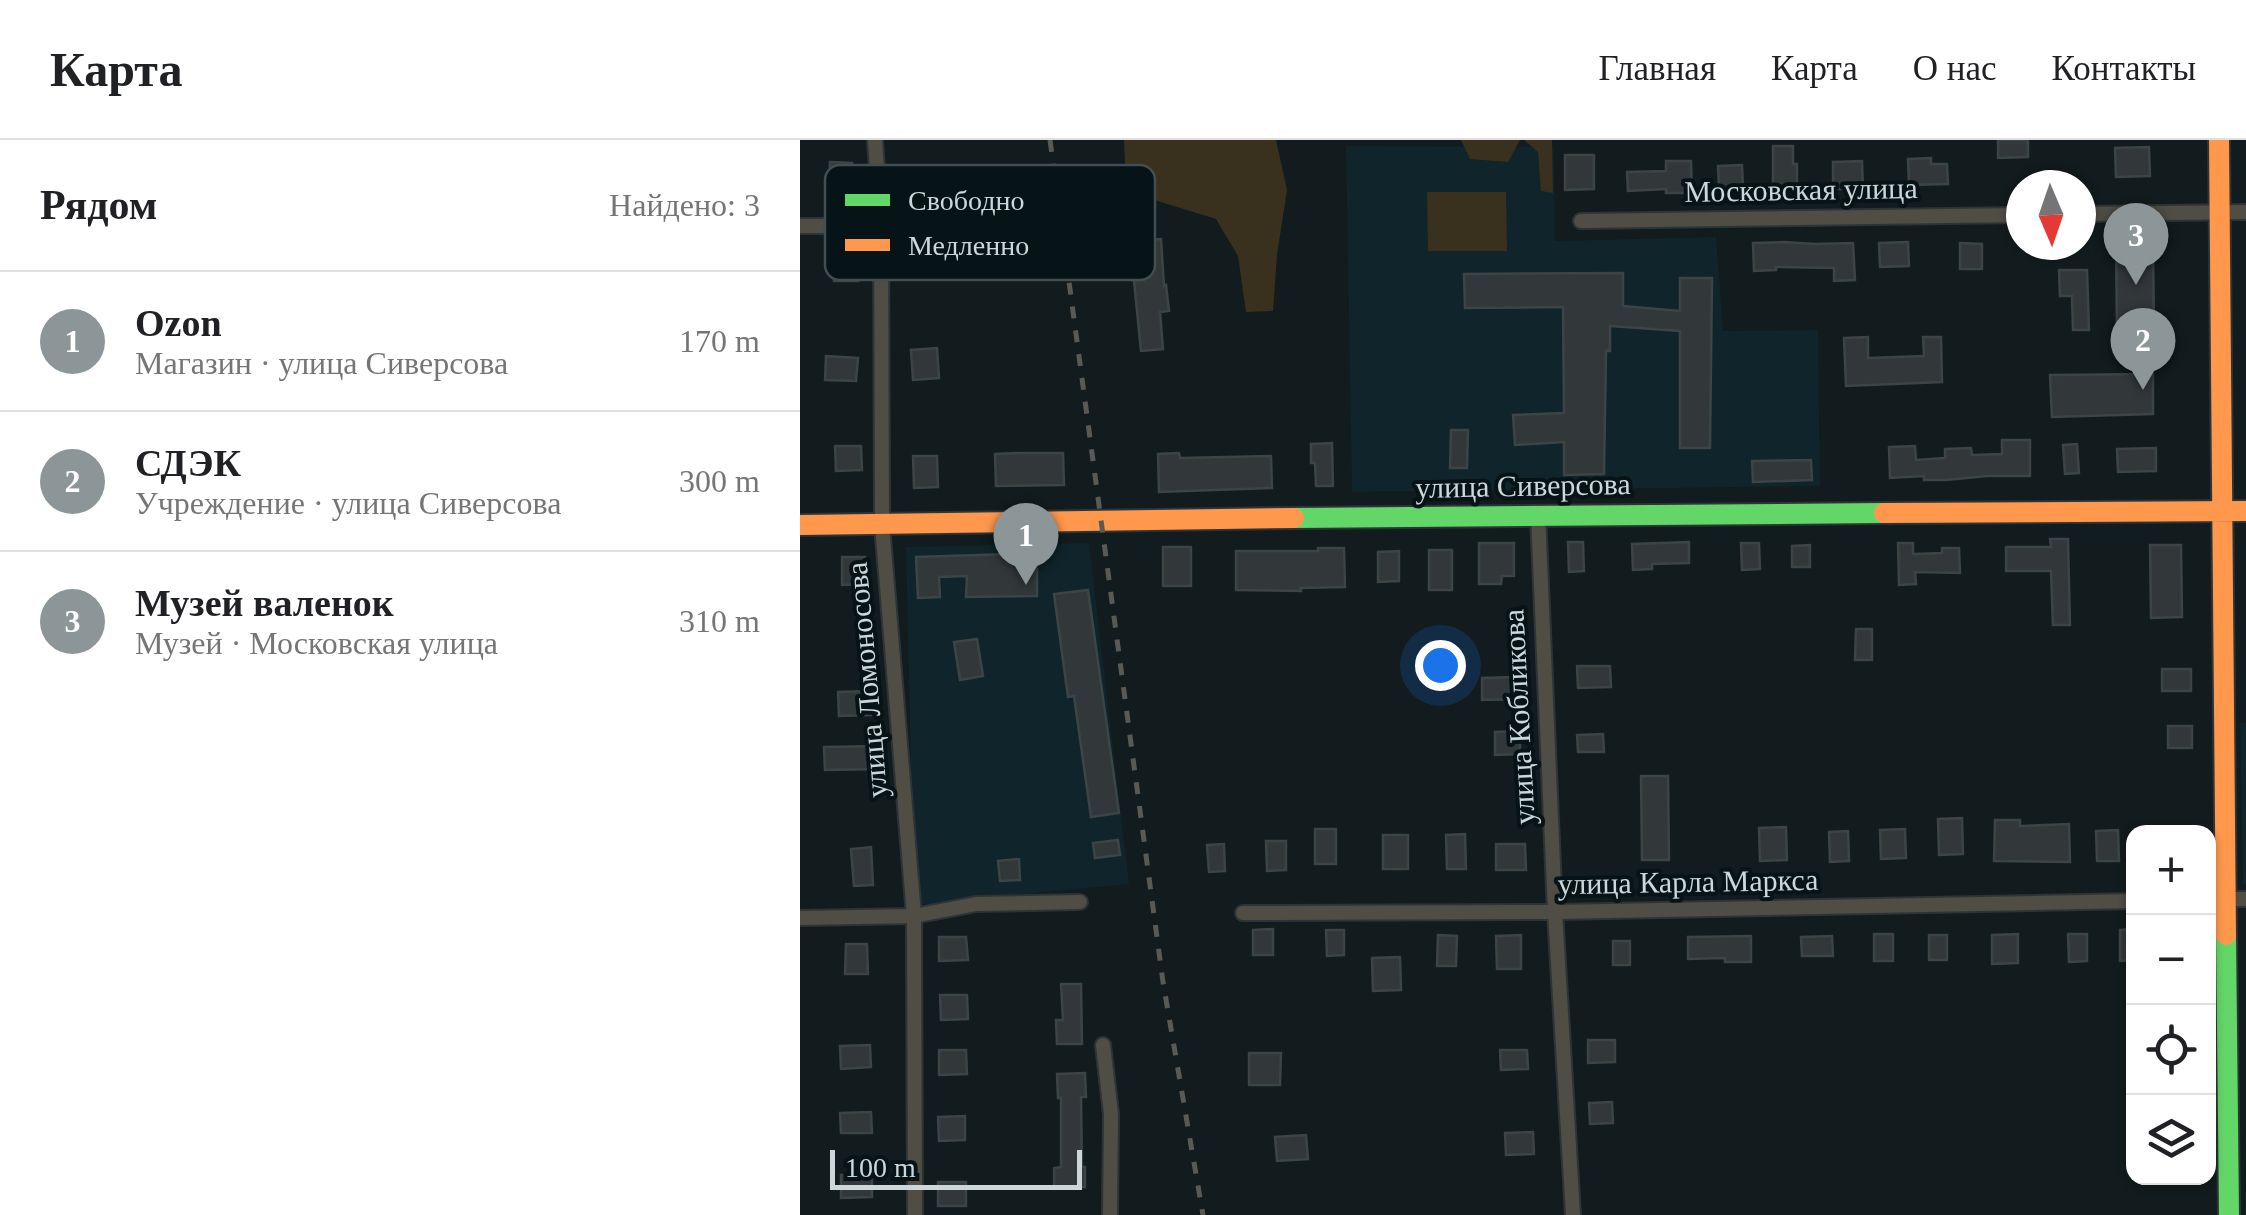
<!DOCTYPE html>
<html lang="ru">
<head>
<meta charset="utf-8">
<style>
	body { margin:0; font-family:Georgia,serif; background:#f2f2f2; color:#202124 }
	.controls { position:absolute; right:30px; bottom:30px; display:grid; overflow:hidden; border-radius:20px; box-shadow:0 2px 8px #0004 }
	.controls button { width:90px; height:90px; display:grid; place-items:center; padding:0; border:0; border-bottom:2px solid #e0e0e0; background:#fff; color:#202124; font:50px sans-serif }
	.compass { position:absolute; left:1206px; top:30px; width:90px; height:90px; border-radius:50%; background:#fff; box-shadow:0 2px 8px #0004; rotate:178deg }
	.scale { position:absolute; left:30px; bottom:25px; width:252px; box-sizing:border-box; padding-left:10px; border:5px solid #cdd7da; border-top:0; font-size:28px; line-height:35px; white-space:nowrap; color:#cdd7da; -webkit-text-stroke:8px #061418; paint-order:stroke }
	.you { position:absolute; left:640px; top:525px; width:35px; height:35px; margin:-25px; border:8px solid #fff; border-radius:50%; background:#1a73e8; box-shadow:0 0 0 15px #1a73e833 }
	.badge { display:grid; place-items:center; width:65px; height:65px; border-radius:50%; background:#8c9598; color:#fff; font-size:32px; font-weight:700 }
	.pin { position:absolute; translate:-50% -82px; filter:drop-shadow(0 2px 5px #0008) }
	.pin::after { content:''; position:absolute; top:52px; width:35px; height:30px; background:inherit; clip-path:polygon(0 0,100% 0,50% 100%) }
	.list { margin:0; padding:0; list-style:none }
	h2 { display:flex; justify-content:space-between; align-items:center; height:130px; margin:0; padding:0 40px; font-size:42px }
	h2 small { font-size:32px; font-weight:400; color:#757577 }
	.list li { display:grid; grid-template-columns:65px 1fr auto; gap:30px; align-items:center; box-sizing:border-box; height:140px; padding:0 40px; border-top:2px solid #e0e0e0 }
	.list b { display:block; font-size:38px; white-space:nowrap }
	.list p { margin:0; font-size:32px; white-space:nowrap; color:#757577 }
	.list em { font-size:32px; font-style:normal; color:#757577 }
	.icon { flex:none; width:55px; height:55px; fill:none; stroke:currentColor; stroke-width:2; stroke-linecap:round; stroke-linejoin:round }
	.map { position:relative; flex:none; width:1446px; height:1075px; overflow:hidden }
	header { display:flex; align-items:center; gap:60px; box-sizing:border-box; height:140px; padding:0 50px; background:#fff; border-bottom:2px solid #e0e0e0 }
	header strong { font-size:48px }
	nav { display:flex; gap:55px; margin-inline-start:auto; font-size:35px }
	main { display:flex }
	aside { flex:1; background:#fff }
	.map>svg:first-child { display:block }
	.built { fill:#0f252b }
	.green { fill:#3a301e }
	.building { fill:#32383a; stroke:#3c4446; stroke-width:2.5 }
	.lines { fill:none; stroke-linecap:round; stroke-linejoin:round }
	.street-casing { stroke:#2d3437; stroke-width:18 }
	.fast-casing { stroke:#2d3437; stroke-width:24 }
	.slow-casing { stroke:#2d3437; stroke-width:24 }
	.street { stroke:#504d44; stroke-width:14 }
	.fast { stroke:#63d668; stroke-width:20 }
	.slow { stroke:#ff974d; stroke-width:20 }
	.rail { stroke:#5a5a55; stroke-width:5; stroke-dasharray:12 12; stroke-linecap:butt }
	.labels { text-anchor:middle; stroke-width:8; stroke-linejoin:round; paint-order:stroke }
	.street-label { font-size:30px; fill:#cdd7da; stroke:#061418 }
	.key { fill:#061418; stroke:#424e52; stroke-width:2.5 }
	.key-label { font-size:28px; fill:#cdd7da }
</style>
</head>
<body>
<header>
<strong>Карта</strong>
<nav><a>Главная</a><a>Карта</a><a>О нас</a><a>Контакты</a></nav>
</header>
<main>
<aside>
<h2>Рядом<small>Найдено: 3</small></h2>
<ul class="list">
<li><span class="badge">1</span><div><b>Ozon</b><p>Магазин · улица Сиверсова</p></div><em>170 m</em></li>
<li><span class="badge">2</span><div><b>СДЭК</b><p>Учреждение · улица Сиверсова</p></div><em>300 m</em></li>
<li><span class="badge">3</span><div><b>Музей валенок</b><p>Музей · Московская улица</p></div><em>310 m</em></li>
</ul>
</aside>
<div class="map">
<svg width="1446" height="1075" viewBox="0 0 1446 1075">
	<rect width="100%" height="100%" fill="#121b1d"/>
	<path class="built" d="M546,6l208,1 1,94 161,-4 7,94 95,-1 2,156 -468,6z
		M289,403l40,341 -215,21 -8,-358z
		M1440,583h6v161h-3z"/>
	<path class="green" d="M324,0h152l11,50 -10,65 -4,56 -27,1 -8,-56 -22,-37 -65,-20 -25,-12z
		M661,0h59l-12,22 -38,-3z
		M724,0h28l1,53 -12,-2 -3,-39z
		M627,52h79l1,59h-79z"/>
	<path class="building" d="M1198,0h30v17l-30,1z
		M973,6h20v18h4v23h-24z
		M1349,7l1,29 -34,1 -1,-29z
		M765,15h29v34l-29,1z
		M1131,18v6h16l1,20 -39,1 -1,-26z
		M866,21h25l1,32h-26v-4l-38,2 -1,-19 39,-1z
		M1062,21l1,28h-30v-27z
		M30,22l22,1 -1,33 -22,-1z
		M942,25l1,22 -24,1 -1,-22z
		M361,99l3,47 2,-1 3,26 -9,1 3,37 -22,2 -11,-110z
		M1316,101h37l1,94h-37z
		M984,102l31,2 38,-1 2,37 -21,1v-13l-58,-1v3l-22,1 -1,-28z
		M1108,102l1,24 -29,1 -1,-24z
		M1160,103l22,1v25h-22z
		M57,109l1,32h-24l-1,-31z
		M1259,130h28l2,60h-16l-1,-34h-12z
		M823,133v33l57,5v-33h32l-2,170h-30v-117l-70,-5v25h-4l-2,123 -40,1v-33l-49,3 -2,-30 51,-2 -1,-106 -98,1 -1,-34z
		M1068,197v21l56,-2 -1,-19h18l1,45 -96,4 -2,-48z
		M137,208l2,30 -26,2 -2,-30z
		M26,216l32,2 -2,23 -31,-1z
		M1353,234v40l-101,3 -2,-42z
		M651,290h17l-1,38h-17z
		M1202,300h28v36h-43l-41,4h-22v-4l-34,2 -1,-31 26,-1 1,14 29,-2v-9l26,-1 1,7 30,-1z
		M532,303l1,43h-17l-1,-23h-4v-19z
		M1277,304l2,29 -14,1 -2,-29z
		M35,306h26l1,24 -26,1z
		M1356,308v23l-38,1 -1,-23z
		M220,313h43l1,32 -68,1 -1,-32z
		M379,313l1,5 91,-2 1,32 -113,4 -1,-38z
		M113,316h24l1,31 -24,1z
		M1011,320l1,20 -59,2 -1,-21z
		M1250,399h18l2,86h-17l-2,-54h-45v-24h45z
		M768,402h15l1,29 -15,1z
		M889,402v21l-37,1v5l-19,1 -1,-26z
		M679,403h35v33h-12l-1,8h-22z
		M941,403h18l1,26 -18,1z
		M1098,403h15v11l29,-1v-5h17l1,25 -45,-1 1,12 -17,1z
		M1010,405v22h-18v-21z
		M1350,405h31l1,72 -31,1z
		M363,407h28v39h-28z
		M518,408h26l1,39 -44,1v3l-65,-1v-39h82z
		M629,410h23v40h-23z
		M599,411v30l-21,1v-30z
		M237,413v43l-71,1 1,-21 -28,1 1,20 -22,1 -2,-41z
		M42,417h23l1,27 -24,1z
		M288,450l31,223 -28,4 -17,-121 -6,1 -14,-103z
		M1056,489h16v31h-17z
		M177,499l6,37 -23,4 -6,-38z
		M777,526h33l1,21 -33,1z
		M1362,529h29v22h-29z
		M717,537l1,22 -36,1v-22z
		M70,551l1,24 -32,1 -1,-24z
		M1368,586h24v22h-24z
		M720,591v23l-25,1v-23z
		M803,594l1,18h-26l-1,-17z
		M80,606l1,23 -56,1 -1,-23z
		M841,636h27l1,84h-27z
		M1162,678l1,36 -24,1 -1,-36z
		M1195,680h25v6l49,-2 1,38 -76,-1z
		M986,687l1,33 -27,1 -1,-33z
		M515,689h21v35h-21z
		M1105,689l1,29 -25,1 -1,-29z
		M1318,690l1,31h-22l-1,-30z
		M1048,691l1,30 -19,1 -1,-30z
		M665,694l1,35h-19l-1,-34z
		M583,695h25v34h-25z
		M318,700l2,15 -25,3 -2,-15z
		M466,701h20v29l-19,1z
		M424,704l1,27 -16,1 -2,-27z
		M696,704h29l1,26h-30z
		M71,707l2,38 -19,1 -3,-37z
		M219,719l1,21 -20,1 -2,-20z
		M473,789v26h-20v-25z
		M1334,789v31l-14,1v-31z
		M526,790h18v25l-17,1z
		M1074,794h19v27h-19z
		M1218,794v29l-26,1v-29z
		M1268,794h19v27l-18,1z
		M638,795l19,1 -1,30h-19z
		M721,795v34h-24l-1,-33z
		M1129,795h18v25h-18z
		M951,796v26h-26v-4l-37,1v-22z
		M1032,796l1,20h-31l-1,-19z
		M139,797h27l2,23 -29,1z
		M813,801h17v24h-17z
		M46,804h21l1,30h-23z
		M600,817l1,33 -28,1 -1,-33z
		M261,844h20l1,60h-25l-1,-24h7z
		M140,855h27l1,24 -27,1z
		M788,900h27v22l-27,1z
		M70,905l1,22 -30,2 -1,-23z
		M139,910h27l1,24 -28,1z
		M700,910h27l1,19 -27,1z
		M449,913h32l-1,32h-31z
		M285,933l1,24h-5l1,70h3v20l-31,1v-20l7,-1v-69h-3l-1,-24z
		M812,962l1,21 -23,1 -1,-21z
		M71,972l1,21h-31l-1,-20z
		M165,976v24l-26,1 -1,-24z
		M733,992l1,22 -28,1 -1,-22z
		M506,995l2,24 -31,2 -2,-24z
		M72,1034v23l-31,1v-23z
		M138,1042h28v24h-28z"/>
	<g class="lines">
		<g class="street-casing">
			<path id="street" d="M75,0l6,88 1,297 32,391 1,299
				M1281,74l165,-2
				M781,81l440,-6
				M0,86h188
				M738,375l17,397 18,303
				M1408,759h38
				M443,773l312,-1 579,-11
				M0,778l114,-2 62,-12 104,-2
				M303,905l8,69 -1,101"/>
		</g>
		<g class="fast-casing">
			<path id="fast" d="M494,378l590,-5
				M1426,795l3,280"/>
		</g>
		<g class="slow-casing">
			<path id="slow" d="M1419,0l7,795
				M1084,373l362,-2
				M0,385l494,-7"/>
		</g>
		<use href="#street" class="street"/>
		<use href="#fast" class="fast"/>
		<use href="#slow" class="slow"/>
		<path class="rail" d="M250,0l113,842 40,233"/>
	</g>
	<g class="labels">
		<g class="street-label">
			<text transform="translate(1001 50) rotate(-1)" y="10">Московская улица</text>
			<text transform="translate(723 346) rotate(-1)" y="10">улица Сиверсова</text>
			<text transform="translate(67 540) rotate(-95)" y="10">улица Ломоносова</text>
			<text transform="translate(719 577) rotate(-93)" y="10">улица Кобликова</text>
			<text transform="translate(888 742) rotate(-1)" y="10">улица Карла Маркса</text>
		</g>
	</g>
	<rect x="25" y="25" width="330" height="115" rx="15" class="key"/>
	<rect x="45" y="54" width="45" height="12" fill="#63d668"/>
	<rect x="45" y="99" width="45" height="12" fill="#ff974d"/>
	<g class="key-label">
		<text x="108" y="70">Свободно</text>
		<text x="108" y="115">Медленно</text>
	</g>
</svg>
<div class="controls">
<button>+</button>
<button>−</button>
<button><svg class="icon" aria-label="locate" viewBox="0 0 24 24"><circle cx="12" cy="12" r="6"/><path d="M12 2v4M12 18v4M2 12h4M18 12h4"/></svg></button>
<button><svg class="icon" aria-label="layers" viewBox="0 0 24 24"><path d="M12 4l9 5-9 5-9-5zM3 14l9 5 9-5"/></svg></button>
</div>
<svg class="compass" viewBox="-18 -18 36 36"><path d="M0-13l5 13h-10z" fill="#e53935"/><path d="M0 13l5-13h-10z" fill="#757577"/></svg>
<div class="scale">100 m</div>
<div class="you"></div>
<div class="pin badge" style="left:226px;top:445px">1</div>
<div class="pin badge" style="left:1343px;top:250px">2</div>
<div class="pin badge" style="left:1336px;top:145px">3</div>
</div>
</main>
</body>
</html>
